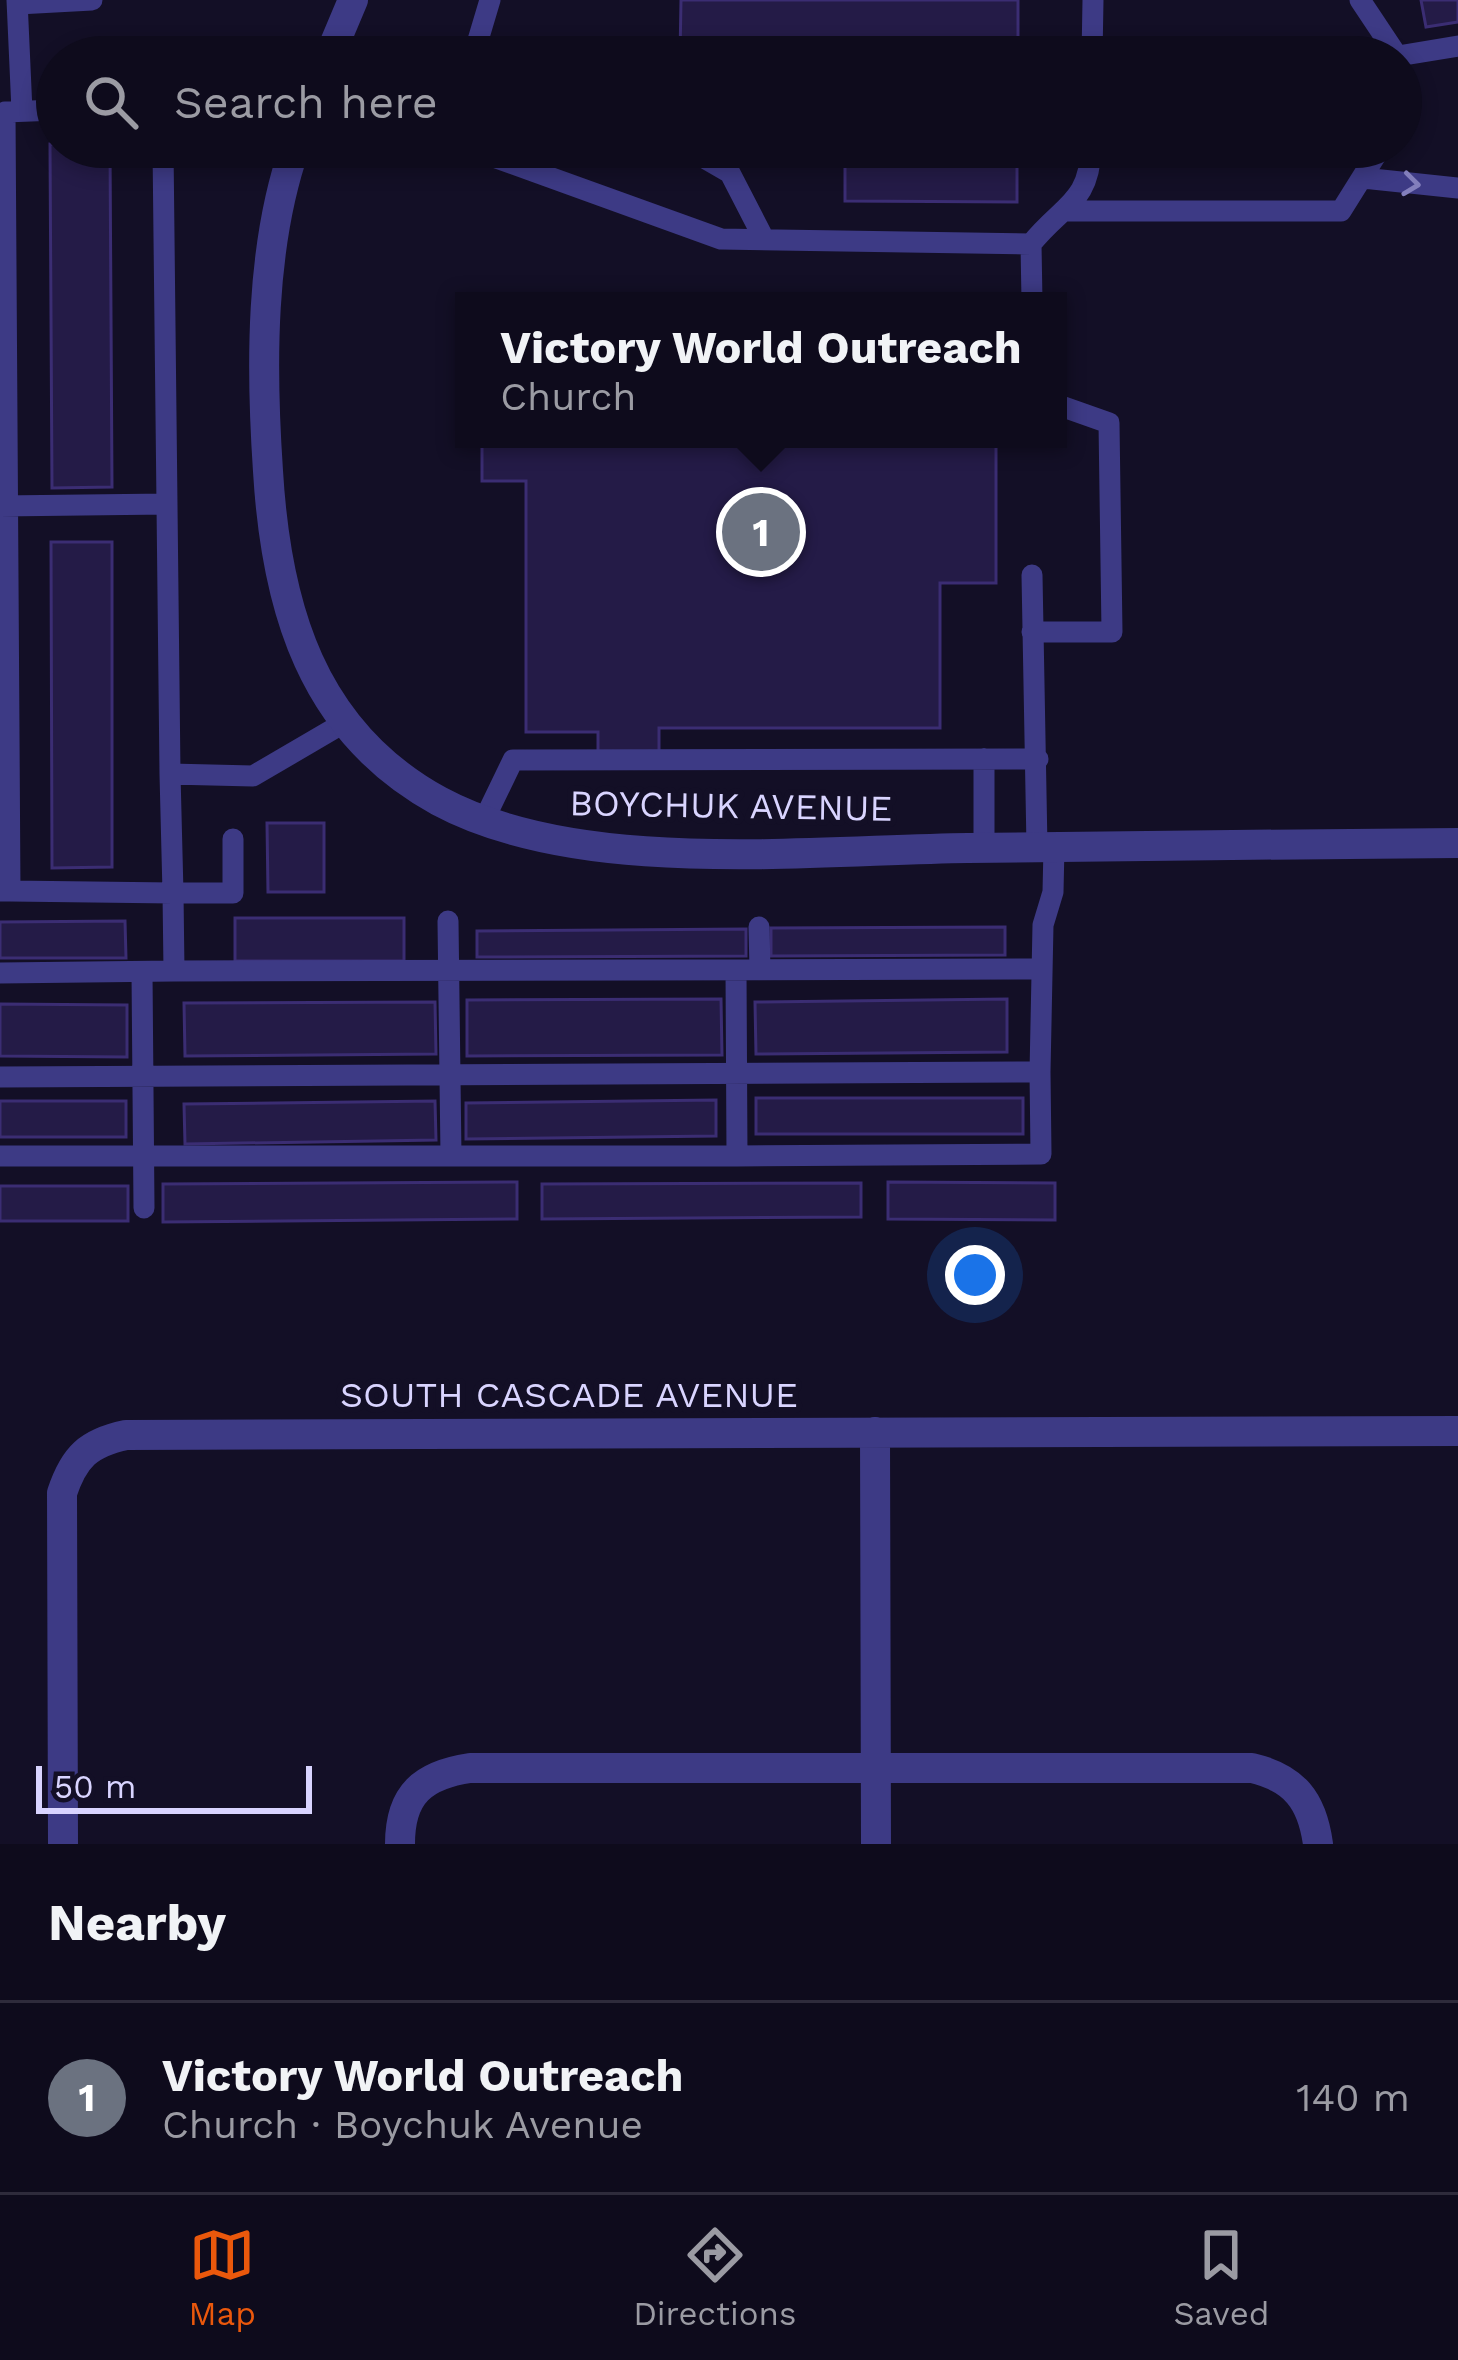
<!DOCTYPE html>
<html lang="en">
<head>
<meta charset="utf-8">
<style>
	body { margin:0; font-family:"Work Sans",sans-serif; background:#1c1929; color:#f1f3f6 }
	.scale { position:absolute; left:36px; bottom:30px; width:276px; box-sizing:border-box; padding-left:12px; border:6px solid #d9d4ff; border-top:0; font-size:33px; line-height:42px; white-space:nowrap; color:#d9d4ff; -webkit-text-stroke:9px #130f26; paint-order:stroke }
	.you { position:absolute; left:975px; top:1275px; width:42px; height:42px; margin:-30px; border:9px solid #fff; border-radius:50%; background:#1a73e8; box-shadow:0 0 0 18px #1a73e833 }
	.badge { display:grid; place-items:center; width:78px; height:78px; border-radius:50%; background:#ea580c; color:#fff; font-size:39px; font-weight:700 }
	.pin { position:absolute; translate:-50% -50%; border:6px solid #fff; box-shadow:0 3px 12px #0006 }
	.popup { position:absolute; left:455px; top:292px; width:612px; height:156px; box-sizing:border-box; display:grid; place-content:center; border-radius:0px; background:#0e0b1c; filter:drop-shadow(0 3px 9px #0005); font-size:39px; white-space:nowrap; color:#9b9ba3 }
	.popup b { font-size:45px; color:#f1f3f6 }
	.popup::after { content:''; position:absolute; left:50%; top:100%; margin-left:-24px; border:24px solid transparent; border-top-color:#0e0b1c }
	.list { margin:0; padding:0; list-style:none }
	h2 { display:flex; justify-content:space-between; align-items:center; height:156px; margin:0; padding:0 48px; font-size:51px }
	h2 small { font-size:39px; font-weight:400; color:#9b9ba3 }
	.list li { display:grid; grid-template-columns:78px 1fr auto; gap:36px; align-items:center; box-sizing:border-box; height:192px; padding:0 48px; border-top:3px solid #2e2b3b }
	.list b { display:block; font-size:45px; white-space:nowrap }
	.list p { margin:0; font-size:39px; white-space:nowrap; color:#9b9ba3 }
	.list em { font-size:39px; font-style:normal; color:#9b9ba3 }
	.icon { flex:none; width:66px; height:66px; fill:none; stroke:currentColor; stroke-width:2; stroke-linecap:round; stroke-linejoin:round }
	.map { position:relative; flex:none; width:1458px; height:1844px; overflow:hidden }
	.search { position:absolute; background:#0e0b1c; box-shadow:0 6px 18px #0003; left:36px; right:36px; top:36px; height:132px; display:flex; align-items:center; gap:30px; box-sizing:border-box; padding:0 42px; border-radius:66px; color:#9b9ba3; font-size:45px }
	.sheet { height:348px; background:#0e0b1c }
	nav { display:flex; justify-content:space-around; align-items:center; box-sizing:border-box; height:168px; border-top:3px solid #2e2b3b; background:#0e0b1c; font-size:33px; color:#9b9ba3 }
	nav a { display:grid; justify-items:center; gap:6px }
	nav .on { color:#ea580c }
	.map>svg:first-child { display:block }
	.building { fill:#241b47; stroke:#3b2d73; stroke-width:3 }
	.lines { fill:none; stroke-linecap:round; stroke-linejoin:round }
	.lane { stroke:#3d3a85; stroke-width:21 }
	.street { stroke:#3d3a85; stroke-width:30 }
	.oneway { stroke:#837fbc }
	.labels { text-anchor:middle; stroke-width:12; stroke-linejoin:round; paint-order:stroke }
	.street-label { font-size:36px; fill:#d9d4ff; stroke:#130f26 }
</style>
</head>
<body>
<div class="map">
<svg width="1458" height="1844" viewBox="0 0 1458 1844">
	<rect width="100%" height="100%" fill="#130f26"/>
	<path class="building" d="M681,0h337v57h-338z
		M1421,0h37v22l-32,5z
		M50,144l60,3 2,340 -60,1z
		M845,147h172v55l-172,-1z
		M525,296h406v5h-406z
		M482,439h449v5h65v139h-56v145h-281v27h-61v-23h-72v-251h-44z
		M51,542h61v325l-60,1z
		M267,823h57v69h-56z
		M235,918h169v43h-169z
		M125,921l1,37h-126v-36z
		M1005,927v28l-234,1v-28z
		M746,929v27l-269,1v-26z
		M721,999l1,56 -255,1v-56z
		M1007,999v53l-251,2 -1,-52z
		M435,1002l1,52 -251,2 -1,-53z
		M0,1004l127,1v52l-127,-1z
		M756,1098h267v36h-267z
		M716,1100v36l-250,3v-36z
		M0,1101h126v36h-126z
		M435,1101l1,39 -251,4 -1,-40z
		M517,1182v37l-354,3v-38z
		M888,1182l167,1v37l-167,-1z
		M861,1183v34l-319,2v-35z
		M0,1186h128v35h-128z"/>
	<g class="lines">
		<path class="lane" d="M17,0l5,111
			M1360,0l38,57
			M18,4l74,-4
			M1398,56l60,-10
			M473,57l17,-57
			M1092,57l1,-57
			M163,147l7,627 83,2 94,-55
			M466,147l255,92 310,5
			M685,147l45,26 34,66
			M1363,178l95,10
			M1069,211h272l40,-64
			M1032,301l-1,-57c31,-39 59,-41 60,-97
			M0,506l167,-2
			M1032,575l5,272
			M1032,632h80l-3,-209 -51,-18
			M984,759v88
			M484,820l29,-60 525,-1
			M0,891h10l-5,-779 52,-2
			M10,891l163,2 -3,-119
			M448,921l3,235
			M759,927l1,43
			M174,971l868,-2
			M142,972l2,236
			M0,973l174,-2 -1,-78h60v-54
			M0,1077l1040,-5 3,-147 10,-33 1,-45
			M0,1156h737l-1,-186
			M737,1156l304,-2 -1,-82"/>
		<path class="street" d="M329,57l24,-57
			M295,147c-35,99 -34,221 -27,324 8,135 43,260 171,330 141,76 371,49 529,47 163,-3 327,-3 490,-5
			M875,1432l1,412
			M63,1844l-1,-351c12,-36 26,-50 64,-58l1332,-4
			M400,1844c0,-50 23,-69 70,-76h782c42,10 60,32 66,76"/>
	</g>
	<defs><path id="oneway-chevron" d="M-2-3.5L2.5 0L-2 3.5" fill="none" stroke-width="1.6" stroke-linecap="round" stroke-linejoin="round" transform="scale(3)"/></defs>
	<use class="oneway" href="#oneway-chevron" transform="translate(1411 184) rotate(7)"/>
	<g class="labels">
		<g class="street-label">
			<text transform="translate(731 805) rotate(1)" y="13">BOYCHUK AVENUE</text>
			<text x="569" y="1407">SOUTH CASCADE AVENUE</text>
		</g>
	</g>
</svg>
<div class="scale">50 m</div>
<div class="you"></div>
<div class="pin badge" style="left:761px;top:532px;background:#6b7280">1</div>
<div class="popup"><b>Victory World Outreach</b>Church</div>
<div class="search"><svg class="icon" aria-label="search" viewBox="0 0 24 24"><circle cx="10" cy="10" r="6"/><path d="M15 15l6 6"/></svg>Search here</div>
</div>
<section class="sheet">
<h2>Nearby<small></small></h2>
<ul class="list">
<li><span class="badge" style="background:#6b7280">1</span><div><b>Victory World Outreach</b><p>Church · Boychuk Avenue</p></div><em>140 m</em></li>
</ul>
</section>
<nav>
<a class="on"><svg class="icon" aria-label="map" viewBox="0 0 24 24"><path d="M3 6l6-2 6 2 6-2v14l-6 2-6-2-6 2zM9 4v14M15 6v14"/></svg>Map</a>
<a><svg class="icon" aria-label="directions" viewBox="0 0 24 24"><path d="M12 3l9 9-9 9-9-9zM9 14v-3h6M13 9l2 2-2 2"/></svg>Directions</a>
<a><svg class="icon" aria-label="saved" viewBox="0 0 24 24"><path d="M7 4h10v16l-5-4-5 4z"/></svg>Saved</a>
</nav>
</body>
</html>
